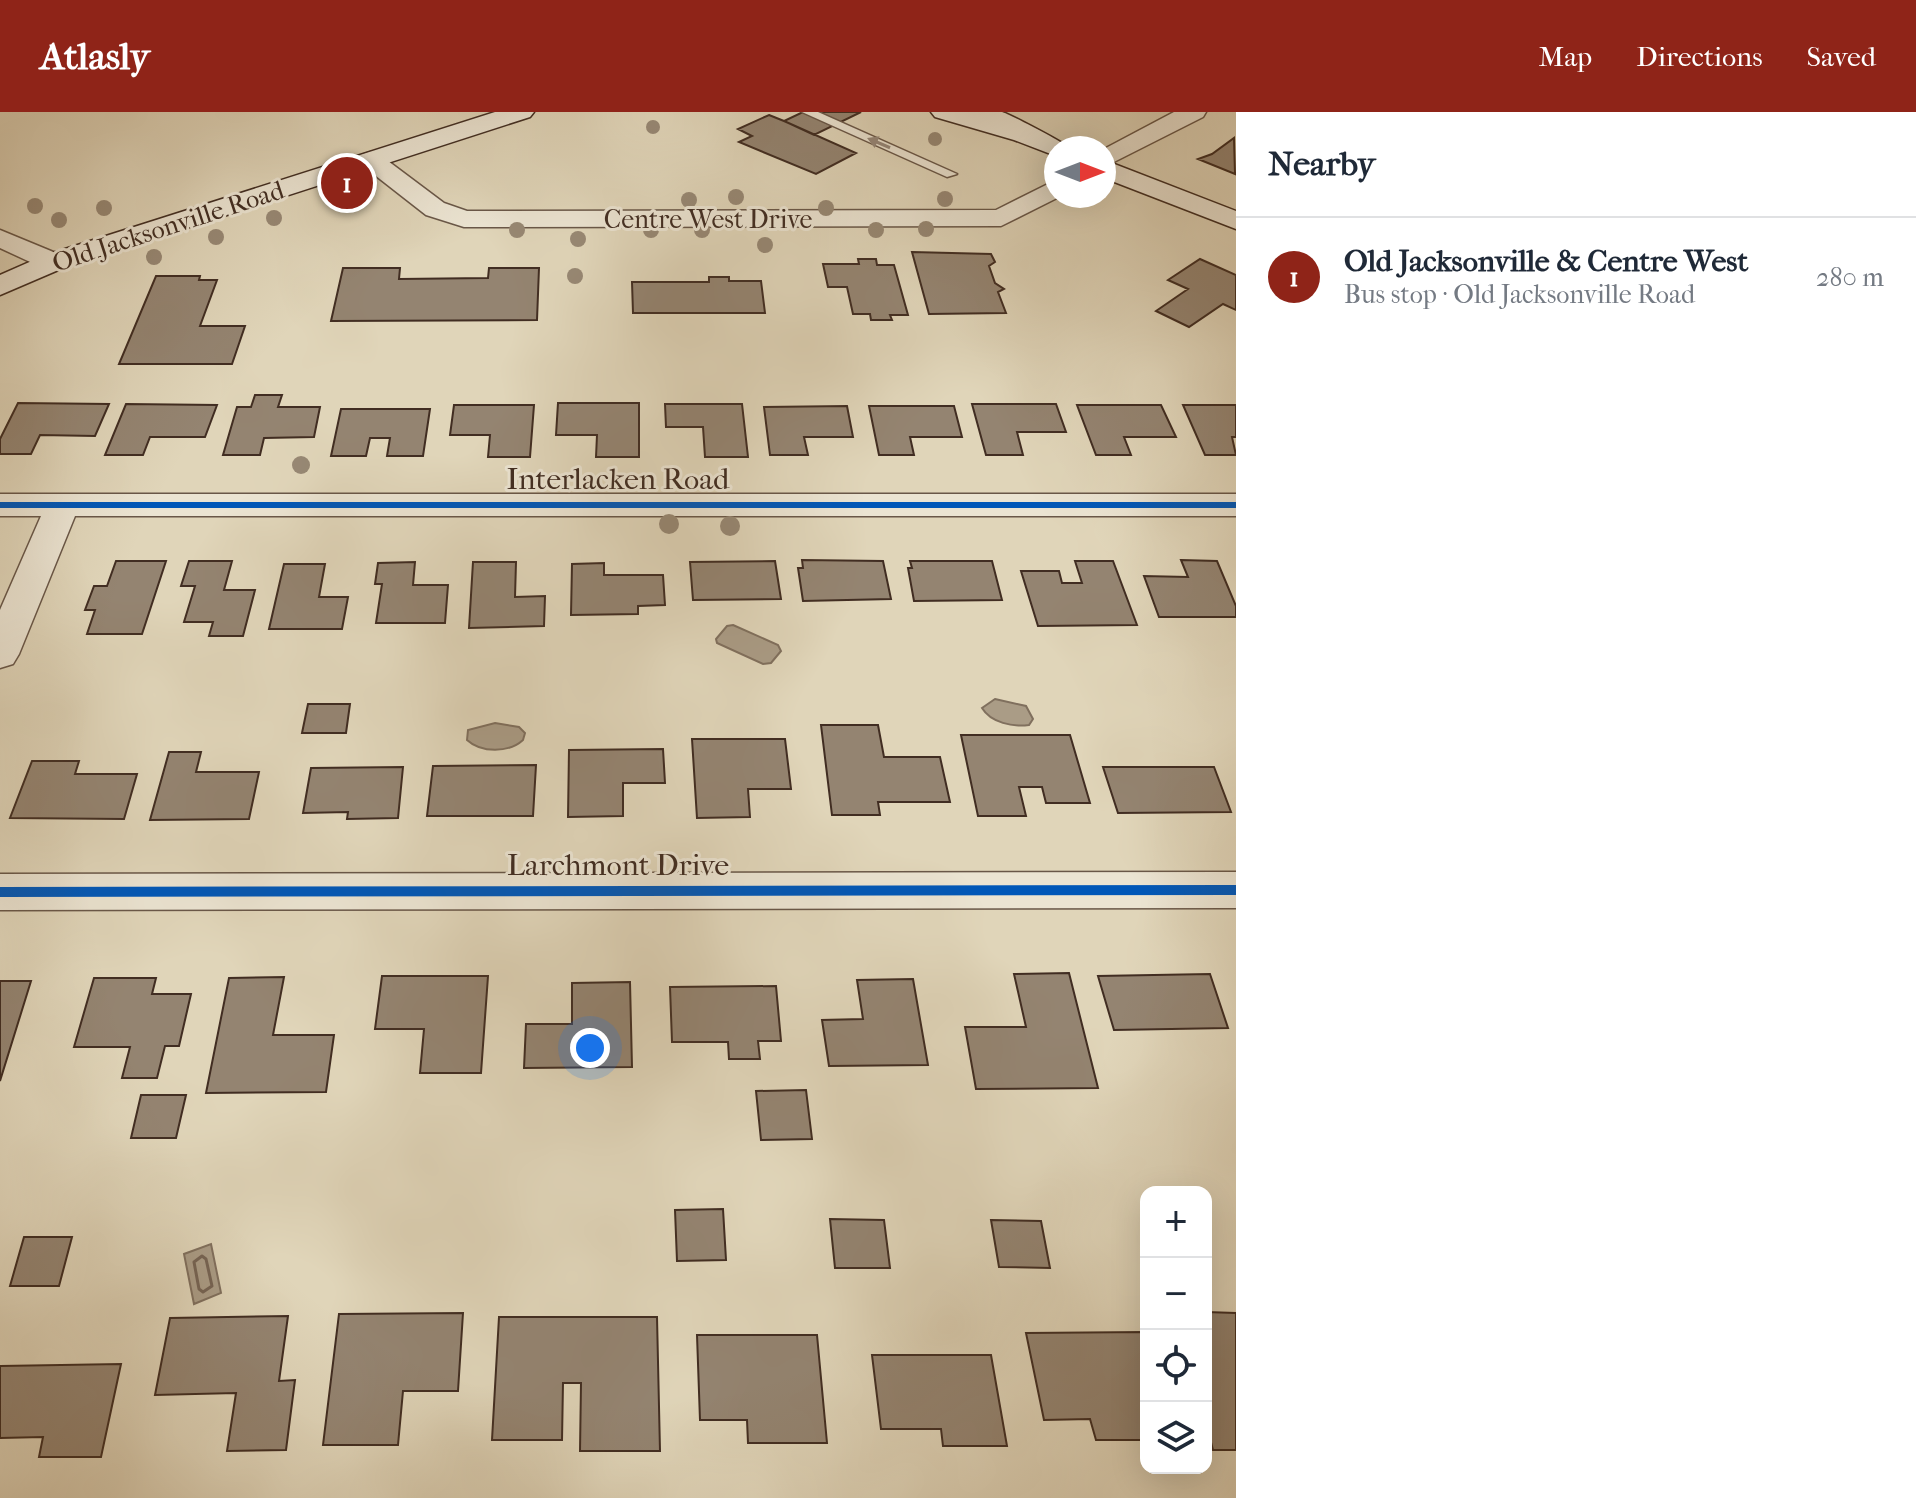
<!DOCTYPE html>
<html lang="en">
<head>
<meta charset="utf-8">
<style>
	body { margin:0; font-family:"IM FELL French Canon",serif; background:#f6f6f7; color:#1f2937 }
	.controls { position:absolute; right:24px; bottom:24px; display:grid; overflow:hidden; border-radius:16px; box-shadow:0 8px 32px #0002 }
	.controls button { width:72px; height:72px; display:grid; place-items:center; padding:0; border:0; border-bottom:2px solid #e0e1e3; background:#fff; color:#1f2937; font:40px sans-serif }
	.compass { position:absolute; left:1044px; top:24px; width:72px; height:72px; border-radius:50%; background:#fff; box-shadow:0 8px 32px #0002; rotate:90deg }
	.you { position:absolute; left:590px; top:936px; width:28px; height:28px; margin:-20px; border:6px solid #fff; border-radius:50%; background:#1a73e8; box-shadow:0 0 0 12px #1a73e833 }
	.badge { display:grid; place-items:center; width:52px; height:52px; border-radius:50%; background:#8f2418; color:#fff; font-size:26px; font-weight:700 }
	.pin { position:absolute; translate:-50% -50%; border:4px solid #fff; box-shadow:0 2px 8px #0006 }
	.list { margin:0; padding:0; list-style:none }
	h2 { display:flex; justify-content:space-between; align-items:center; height:104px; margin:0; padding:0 32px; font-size:34px }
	h2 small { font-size:26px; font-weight:400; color:#747a83 }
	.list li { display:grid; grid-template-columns:52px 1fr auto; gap:24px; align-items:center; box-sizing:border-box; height:120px; padding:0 32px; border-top:2px solid #e0e1e3 }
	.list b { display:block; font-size:30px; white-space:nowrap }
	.list p { margin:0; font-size:26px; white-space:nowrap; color:#747a83 }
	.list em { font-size:26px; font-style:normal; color:#747a83 }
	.icon { flex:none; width:44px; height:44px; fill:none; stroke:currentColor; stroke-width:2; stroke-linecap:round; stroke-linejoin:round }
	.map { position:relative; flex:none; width:1236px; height:1386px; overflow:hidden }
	header { display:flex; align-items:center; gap:48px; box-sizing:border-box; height:112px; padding:0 40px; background:#8f2418; color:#fff }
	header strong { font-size:38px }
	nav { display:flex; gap:44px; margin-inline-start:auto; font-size:28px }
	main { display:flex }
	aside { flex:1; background:#fff }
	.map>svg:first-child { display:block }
	.water { fill:#aa9c86; stroke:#80705e; stroke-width:2 }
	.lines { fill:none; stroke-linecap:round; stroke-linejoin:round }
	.shore { stroke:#766454; stroke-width:3 }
	.building { fill:#948471; stroke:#412d22; stroke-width:2 }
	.lane-casing { stroke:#695748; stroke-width:3 }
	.street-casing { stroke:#695748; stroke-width:3 }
	.secondary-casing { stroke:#412d22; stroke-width:3 }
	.lane { fill:#ebe4d2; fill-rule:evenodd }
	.street { fill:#ebe4d2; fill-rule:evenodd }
	.secondary { fill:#ebe4d2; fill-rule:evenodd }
	.cycleway-casing { stroke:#ebe4d2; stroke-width:5 }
	.cycleway { fill:#0057b8; fill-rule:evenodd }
	.tree { fill:#978874 }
	.oneway { fill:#96887a }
	.labels { text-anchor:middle; stroke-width:6; stroke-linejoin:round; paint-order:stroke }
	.far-street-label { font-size:26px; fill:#412d22; stroke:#ebe4d2 }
	.street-label { font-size:30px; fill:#412d22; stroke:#ebe4d2 }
</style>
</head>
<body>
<header>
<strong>Atlasly</strong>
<nav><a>Map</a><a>Directions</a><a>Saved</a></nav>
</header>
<main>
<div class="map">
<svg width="1236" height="1386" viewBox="0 0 1236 1386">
	<rect width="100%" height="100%" fill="#e0d5b9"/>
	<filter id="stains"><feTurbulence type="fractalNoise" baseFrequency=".0025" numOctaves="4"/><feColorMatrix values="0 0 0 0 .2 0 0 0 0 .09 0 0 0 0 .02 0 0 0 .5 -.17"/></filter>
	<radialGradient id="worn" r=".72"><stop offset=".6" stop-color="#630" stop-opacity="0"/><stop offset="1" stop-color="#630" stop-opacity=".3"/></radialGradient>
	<path class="water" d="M733,513l45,20 3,6 -10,12 -8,1 -46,-21 -1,-4 11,-13z
		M995,587l31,7 7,13 -4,6c-16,2 -38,-2 -47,-17z
		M495,611l24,4 6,6 -2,7c-14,13 -42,13 -56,0l1,-10z
		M211,1132l10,49 -27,11 -10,-50z"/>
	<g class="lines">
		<path class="shore" d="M202,1144l4,3 6,27 -9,6 -4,-3 -5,-27z"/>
	</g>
	<path class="building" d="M803,0h58l-47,23 -30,-14z
		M769,3l15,6 72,32 -40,21 -77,-32 13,-6 -14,-7z
		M1234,26l1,36 -37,-15 14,-5z
		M912,140l79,2 4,8 -6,4 6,17 9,6 -6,3 8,21 -77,1z
		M858,147h18l1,6h17l14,50h-18l2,5h-21l-1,-6h-17l-6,-27h-19l-5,-23h36z
		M1200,147l36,16v35l-13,-6 -34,23 -33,-16 32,-22 -20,-9z
		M343,156h57l-1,11 89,-1 1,-10h50l-2,52 -206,1z
		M156,164h44l-1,4h18l-17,46h45l-13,38h-113z
		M709,165h20v4h32l4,32h-132l-1,-31h77z
		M255,283h27l-4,12h42l-6,30 -50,1 -4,17h-37l14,-48h14z
		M18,291l91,1 -14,32 -55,-1 -9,19h-31v-15z
		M558,291h81v54h-43l1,-22h-41z
		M126,292l91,1 -12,32h-55l-7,18h-38z
		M665,292h77l6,53h-43l-2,-30h-37z
		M972,292h84l10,28h-49l6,23h-37z
		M454,293h80l-4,52h-42l2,-22h-40z
		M1077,293h84l15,32h-52l7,18h-35z
		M1183,293h53v32h-4l4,18h-31z
		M847,294l6,31h-49l4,18h-38l-6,-48z
		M869,294h85l8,31h-52l4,18h-35z
		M341,297h89l-7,47h-36l3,-18h-20l-4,18h-35z
		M802,448l81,1 8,38 -88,2 -5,-33h5z
		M1181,448l36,1 19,45v11h-77l-15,-41 44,1z
		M116,449h50l-24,73h-55l8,-24h-10l9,-24h13z
		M189,449h43l-8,29h31l-12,46h-34l4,-14h-29l11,-36h-14z
		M775,449l6,38 -88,1 -3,-38z
		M910,449h82l10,39 -88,1 -6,-33h4z
		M1075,449h38l24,64 -99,1 -17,-55h38l3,12h20z
		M415,450l-2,23h35l-3,38h-69l6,-39h-7l3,-21z
		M473,450h43l-1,35 30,-1 -1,30 -75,2z
		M604,451v12h59l2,30 -27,1v8l-67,1 1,-51z
		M284,452h41l-6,33h29l-6,32h-73z
		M308,592h42l-4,29h-44z
		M821,613h57l6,32h56l10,45h-72l2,13h-48z
		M961,623h109l20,68h-44l-4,-16h-23l7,29h-48z
		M692,627h93l6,50h-43l2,28 -53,1z
		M663,637l2,34h-42v33l-55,1 1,-67z
		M169,640h32l-5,20h63l-10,47 -99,1z
		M32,649h47l-4,13h62l-13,45 -114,-1z
		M536,653l-3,51h-106l6,-50z
		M403,655l-5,51 -51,1 1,-7 -45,1 8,-45z
		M1103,655h111l17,45 -113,1z
		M1069,861l29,115 -122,1 -11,-62h61l-12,-53z
		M1210,862l18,54 -114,2 -16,-54z
		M382,864h106l-7,97h-61l4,-44h-49z
		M284,865l-11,58h61l-8,57 -120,1 23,-115z
		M94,866h62l-4,16h39l-12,52h-14l-8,32h-35l8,-31h-56z
		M913,867l15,86 -99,1 -7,-46 41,-1 -6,-39z
		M0,869h31l-31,100z
		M630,870l2,85 -108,1 2,-44h46v-41z
		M776,874l5,55h-23l2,18h-31l-1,-17h-56l-2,-55z
		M806,978l6,49 -51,1 -5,-49z
		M141,983h45l-10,43h-45z
		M723,1097l3,51 -49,1 -2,-51z
		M830,1107l54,1 6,48h-55z
		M991,1108l50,1 9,47 -51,-1z
		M24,1125h48l-13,49h-49z
		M1206,1200l30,1v137h-23l-7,-27z
		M463,1201l-5,78h-55l-5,54h-75l16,-131z
		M288,1204l-9,65 16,-1 -9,70 -59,1 9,-58 -81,2 15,-77z
		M499,1205h158l3,134h-80l1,-68h-18l-1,57h-70z
		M1146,1220v108h-50l-6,-21 -46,1 -18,-87z
		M697,1223h120l10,108h-79l-1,-23h-47z
		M872,1243h119l16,91h-64l-2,-17h-60z
		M121,1252l-20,93h-62l4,-20 -43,1v-72z"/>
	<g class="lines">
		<g class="lane-casing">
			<path id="lane" d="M802,0h16l139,62 -10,3z"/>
		</g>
		<g class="street-casing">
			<path id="street" d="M1174,0h32l-3,5 -99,50v-18z
				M371,40l9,3 64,48 23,8 529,-1 60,-30v16h5l-60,30 -537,1 -38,-12 -64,-50 -4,-5 4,-5z
				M0,118l63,26 4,6 -4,6 -10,2 -10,-2 -43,-20z
				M0,382h1236v22h-1161l-56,138 -6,10 -13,4v-58l41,-94h-41z
				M1236,760v36l-1236,2v-36z"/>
		</g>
		<g class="secondary-casing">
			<path id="secondary" d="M495,0h39l-4,5 -467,151 -63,27v-20l43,-19z
				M931,0c24,0 48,0 71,0 5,1 65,32 67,36h-13v8l-42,-16 -79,-23z
				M1104,48l132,51v18l-132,-51z"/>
		</g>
		<use href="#lane" class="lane"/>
		<use href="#street" class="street"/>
		<use href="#secondary" class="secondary"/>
		<g class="cycleway-casing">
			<path id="cycleway" d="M0,390h1236v6h-1236z
				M1236,773v10l-1236,2v-10z"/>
		</g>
		<use href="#cycleway" class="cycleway"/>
	</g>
	<g class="tree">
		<circle cx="653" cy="15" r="7"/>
		<circle cx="935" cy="27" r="7"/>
		<circle cx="736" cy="85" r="8"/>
		<circle cx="945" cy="87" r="8"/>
		<circle cx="689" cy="88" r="8"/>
		<circle cx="35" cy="94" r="8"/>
		<circle cx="104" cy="96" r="8"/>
		<circle cx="826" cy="96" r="8"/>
		<circle cx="274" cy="106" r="8"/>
		<circle cx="59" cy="108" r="8"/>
		<circle cx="926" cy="117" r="8"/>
		<circle cx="517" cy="118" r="8"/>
		<circle cx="651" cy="118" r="8"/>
		<circle cx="702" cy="118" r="8"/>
		<circle cx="876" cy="118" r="8"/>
		<circle cx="216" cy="125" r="8"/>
		<circle cx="578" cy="127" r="8"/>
		<circle cx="765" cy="133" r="8"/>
		<circle cx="154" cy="145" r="8"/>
		<circle cx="575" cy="164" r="8"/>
		<circle cx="301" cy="353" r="9"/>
		<circle cx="669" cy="412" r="10"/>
		<circle cx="730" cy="414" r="10"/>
	</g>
	<defs><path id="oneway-solid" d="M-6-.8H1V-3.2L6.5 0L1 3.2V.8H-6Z" transform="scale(2)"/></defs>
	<use class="oneway" href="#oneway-solid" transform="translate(879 31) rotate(-157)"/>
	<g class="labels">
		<g class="far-street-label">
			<text x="708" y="116">Centre West Drive</text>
			<text transform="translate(168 114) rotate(-18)" y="9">Old Jacksonville Road</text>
		</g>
		<g class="street-label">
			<text x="618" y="377">Interlacken Road</text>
			<text x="618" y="763">Larchmont Drive</text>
		</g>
	</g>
	<rect width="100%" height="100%" filter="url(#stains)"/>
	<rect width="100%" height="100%" fill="url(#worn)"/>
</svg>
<div class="controls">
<button>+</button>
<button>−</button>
<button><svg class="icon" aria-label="locate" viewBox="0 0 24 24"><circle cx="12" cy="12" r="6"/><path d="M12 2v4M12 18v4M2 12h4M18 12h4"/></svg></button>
<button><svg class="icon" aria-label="layers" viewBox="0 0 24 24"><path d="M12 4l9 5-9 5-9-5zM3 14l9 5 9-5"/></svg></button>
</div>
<svg class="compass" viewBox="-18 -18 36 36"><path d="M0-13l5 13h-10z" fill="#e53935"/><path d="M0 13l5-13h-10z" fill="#747a83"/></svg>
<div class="you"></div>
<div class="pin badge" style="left:347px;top:71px">1</div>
</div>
<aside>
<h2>Nearby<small></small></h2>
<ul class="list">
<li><span class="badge">1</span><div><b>Old Jacksonville &amp; Centre West</b><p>Bus stop · Old Jacksonville Road</p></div><em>280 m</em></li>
</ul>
</aside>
</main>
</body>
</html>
